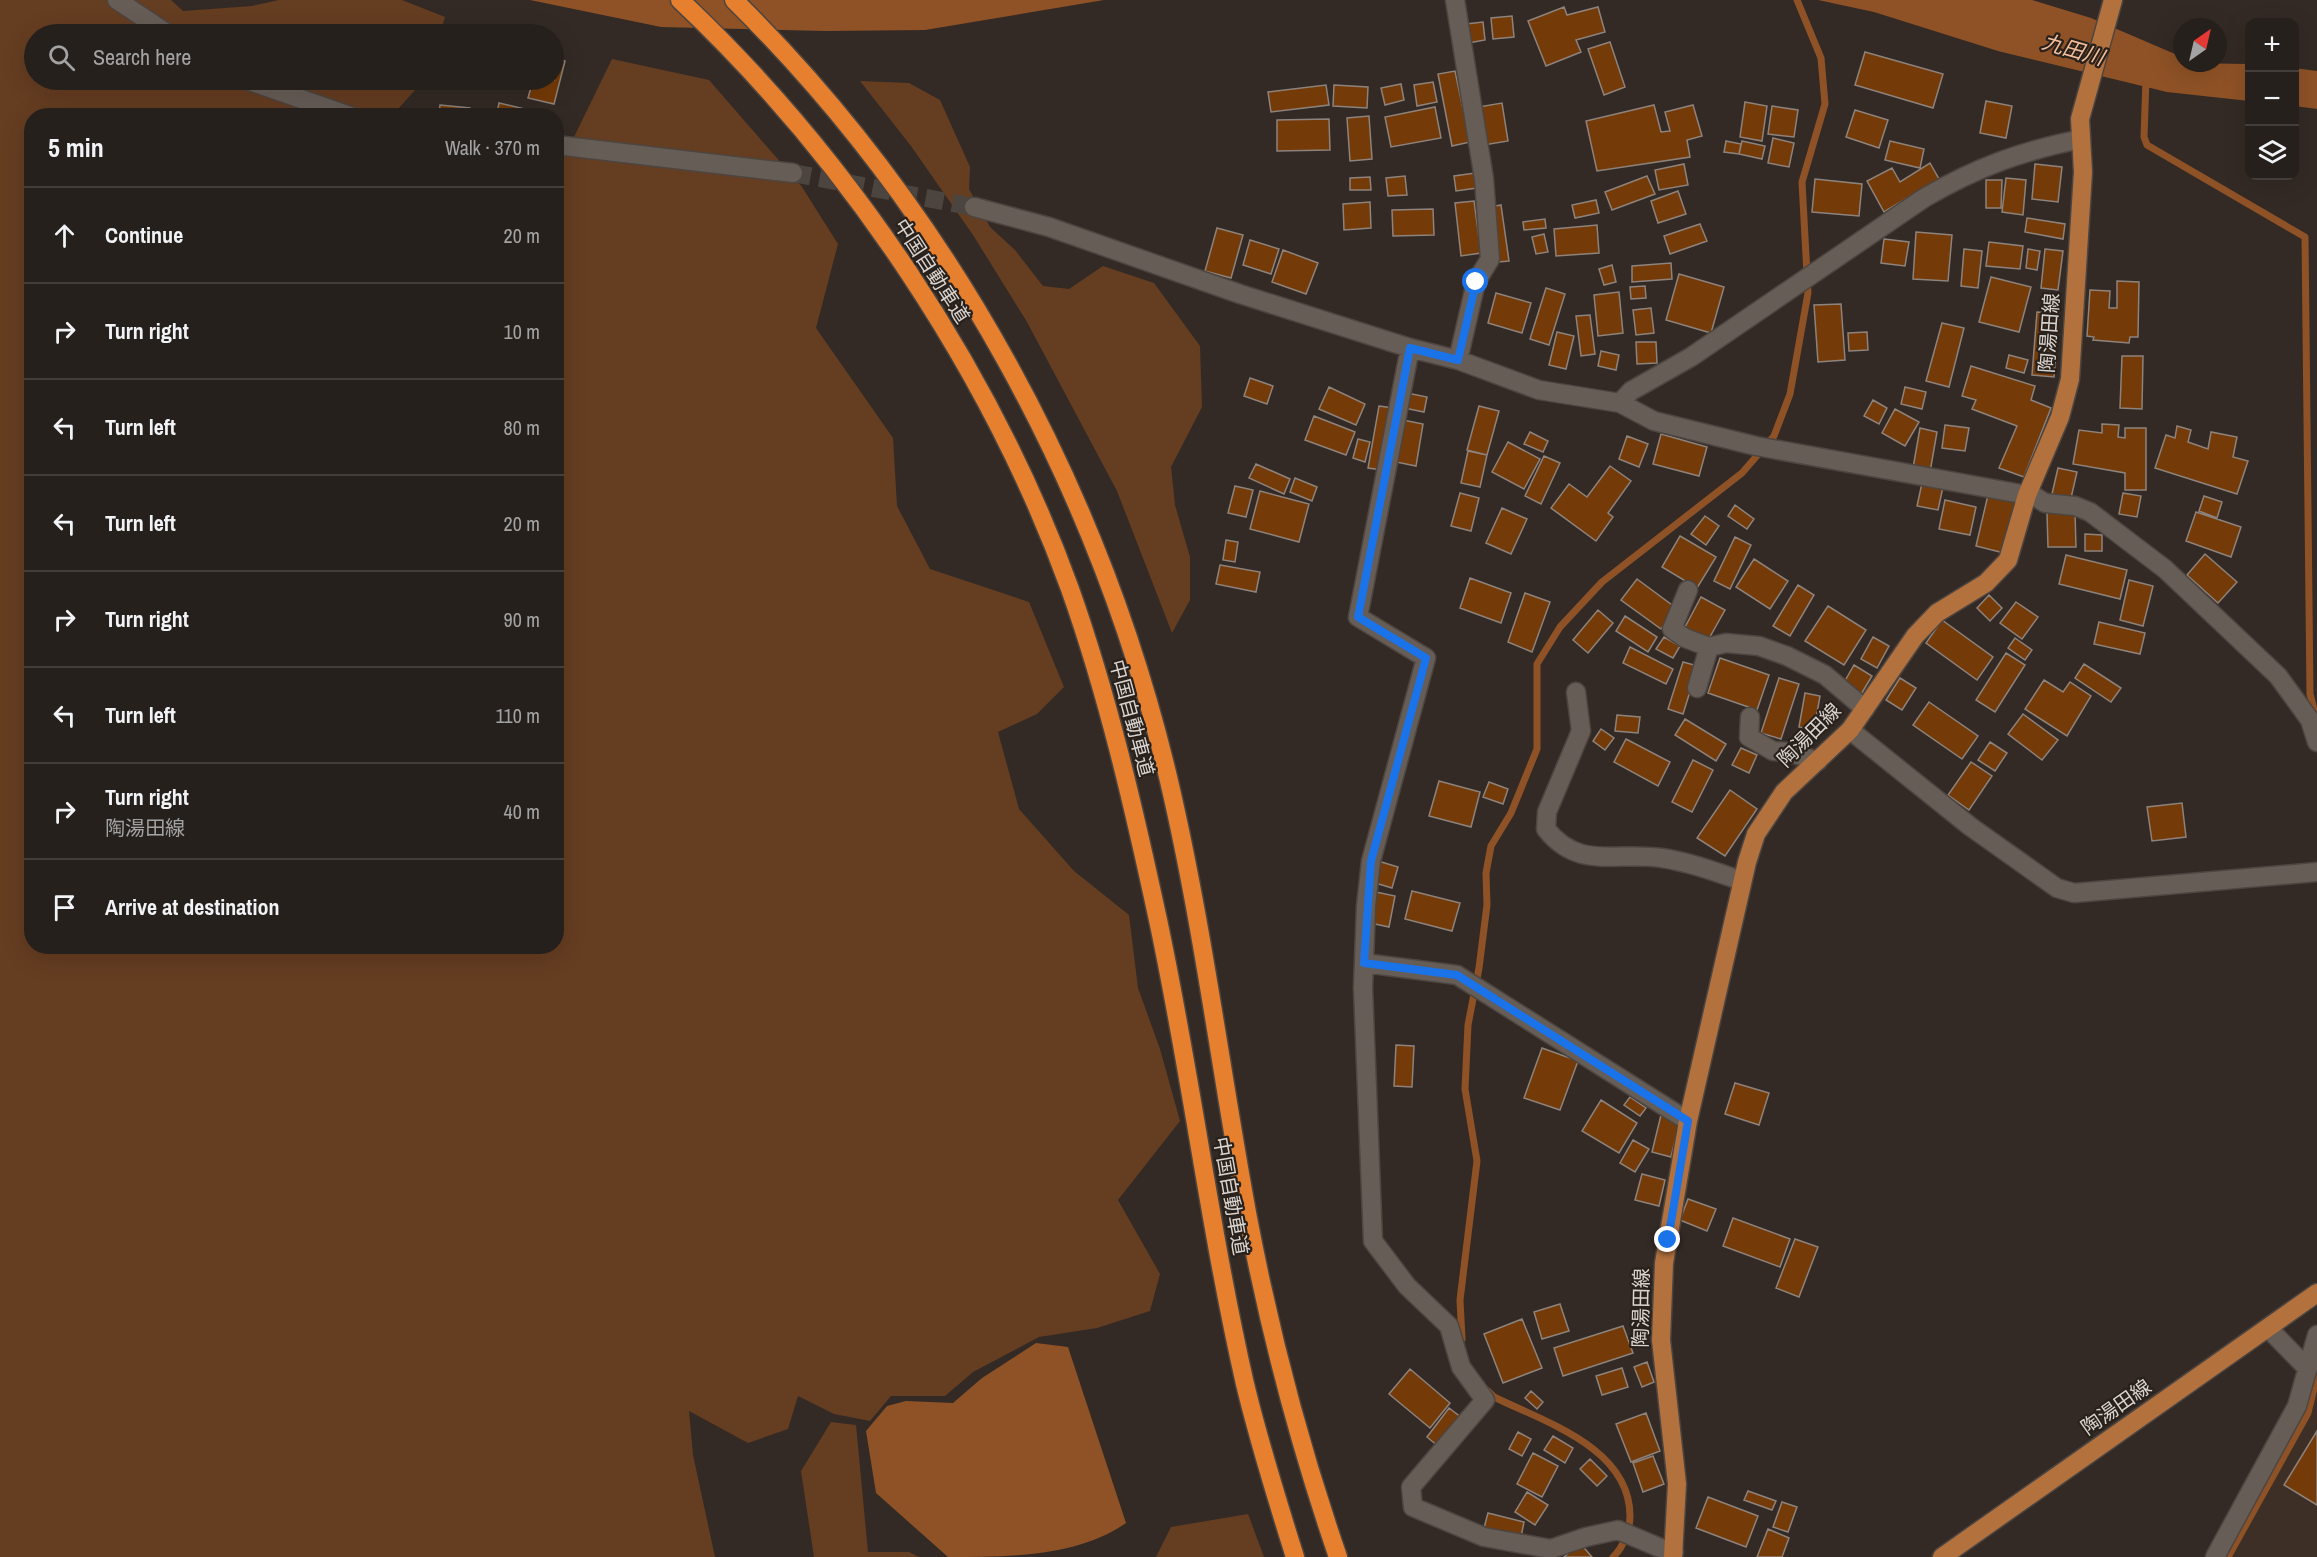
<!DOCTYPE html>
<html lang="en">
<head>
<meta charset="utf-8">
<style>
	body { margin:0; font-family:"Archivo Narrow","Noto Sans JP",sans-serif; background:#322d29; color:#f1f3f6 }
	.controls { position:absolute; right:18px; top:18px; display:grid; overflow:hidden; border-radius:12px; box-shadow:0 6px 24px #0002 }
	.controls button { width:54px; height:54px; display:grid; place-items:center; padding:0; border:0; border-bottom:2px solid #423e3b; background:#26201c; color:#f1f3f6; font:30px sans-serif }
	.compass { position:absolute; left:2173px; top:18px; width:54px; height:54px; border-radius:50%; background:#26201c; box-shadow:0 6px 24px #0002; rotate:34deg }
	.stop { position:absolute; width:18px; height:18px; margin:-14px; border:4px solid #1a73e8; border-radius:50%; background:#fff }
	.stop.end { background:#1a73e8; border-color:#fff; box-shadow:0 2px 6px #0008 }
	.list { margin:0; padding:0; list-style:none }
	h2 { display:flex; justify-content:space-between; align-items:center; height:78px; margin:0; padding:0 24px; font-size:26px }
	h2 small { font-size:20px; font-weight:400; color:#a4a3a3 }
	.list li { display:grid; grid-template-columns:39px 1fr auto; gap:18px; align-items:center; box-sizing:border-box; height:96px; padding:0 24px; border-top:2px solid #423e3b }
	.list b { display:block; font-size:22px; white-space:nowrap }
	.list p { margin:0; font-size:20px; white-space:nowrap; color:#a4a3a3 }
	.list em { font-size:20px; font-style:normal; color:#a4a3a3 }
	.icon { flex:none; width:33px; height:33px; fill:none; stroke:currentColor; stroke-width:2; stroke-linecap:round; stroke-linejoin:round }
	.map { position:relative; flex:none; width:2317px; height:1557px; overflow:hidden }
	.search { position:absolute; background:#26201c; box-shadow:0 6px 24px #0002; left:24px; top:24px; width:540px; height:66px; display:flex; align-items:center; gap:15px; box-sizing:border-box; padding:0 21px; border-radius:33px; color:#a4a3a3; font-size:22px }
	.panel { position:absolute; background:#26201c; box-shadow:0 6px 24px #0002; left:24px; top:108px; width:540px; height:846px; border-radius:24px }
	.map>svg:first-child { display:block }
	.built { fill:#3e2f26 }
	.green { fill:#653d21 }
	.water { fill:#8f5226 }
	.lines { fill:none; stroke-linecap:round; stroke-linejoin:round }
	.stream { stroke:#8f5226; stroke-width:7 }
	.building { fill:#743a07; stroke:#8e837c; stroke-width:1.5 }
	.minor-tunnel { stroke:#4c443f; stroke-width:18; stroke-dasharray:18 9; stroke-linecap:butt }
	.minor-casing { stroke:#4d4540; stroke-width:21 }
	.major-casing { stroke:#4d4540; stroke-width:21 }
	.highway-casing { stroke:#4d4540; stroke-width:21 }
	.minor { stroke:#675d57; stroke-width:18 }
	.major { stroke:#b3713e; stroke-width:18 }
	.highway { stroke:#e67f2e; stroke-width:18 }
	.route { stroke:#1a73e8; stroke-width:8 }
	.labels { text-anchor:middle; stroke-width:4.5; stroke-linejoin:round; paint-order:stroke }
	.street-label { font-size:20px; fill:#dad4d0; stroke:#29211b }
	.water-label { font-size:21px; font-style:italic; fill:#f4be9b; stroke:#29211b }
</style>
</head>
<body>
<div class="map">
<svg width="2317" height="1557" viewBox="0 0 2317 1557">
	<rect width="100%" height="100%" fill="#332a25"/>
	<path class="built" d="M2317,1387v170h-87l80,-143z"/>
	<path class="green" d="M0,0h171l12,11 69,-5 27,-6h123l43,17 -5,17h-406v46h390l-26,29 4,6 -370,1v830h524l1,-807 17,-2 38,-78 97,21 93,107 36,57 -22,84 77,110 4,68 33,63 99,33 35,85 -27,27 -39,18 21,77 55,62 55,44 9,73 22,61 20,72 -62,79 42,74 -10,37 -53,17 -58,9 -66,35 -28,24h-54l-21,25 -36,-7 -36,-18 -10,33 -40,14 -59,-32 4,44 22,102h-715z
		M860,81l49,2 31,17 30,67 -1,22 21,38 25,23 28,36 26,3 34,-23 51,17 46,63 2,61 -31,60 4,38 15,52v43l-18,33 -55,-142 -90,-169 -54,-87 -62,-89z
		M831,1422l25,3 12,127h41l10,5h-105l-13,-86z
		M1248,1514l16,43h-108l15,-30z"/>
	<path class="water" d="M530,0h574l-179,30 -99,1 -165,-4z
		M1818,0h214l59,18 91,39v6l67,1v37l-82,-9 -169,-41 -124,-39z
		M2294,68l23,3v38l-22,-3z
		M1036,1343l32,4 58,176c-49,34 -118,34 -178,34l-72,-64 -10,-62 21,-25 19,-5 47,2 29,-25z"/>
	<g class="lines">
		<path class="stream" d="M2146,79l-2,58 3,8 158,92 5,457 6,23
			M1462,1339l-2,-39 17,-139 -12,-72 3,-64 11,-57 8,-63 -1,-32 5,-27 20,-33 26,-64v-85l23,-37 42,-45 140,-109 32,-37 16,-42 18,-101 -6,-111 23,-78 -4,-46 -24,-58
			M1488,1391l6,6c51,25 136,51 136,119 0,14 -7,32 -17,41
			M2228,1557l80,-144 9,-37"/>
	</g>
	<path class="building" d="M1564,7l3,8 31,-8 7,25 -29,8 5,12 -35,14 -18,-45z
		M1512,16l2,21 -21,2 -2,-21z
		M1483,22l2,18 -17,3 -2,-19z
		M1610,42l15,45 -21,8 -16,-46z
		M1865,52l78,22 -10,34 -78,-23z
		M554,58l11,3 -11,43 -26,-6 5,-18h21z
		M1455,71l15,71 -18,4 -14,-72z
		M1433,82l4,20 -20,4 -3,-21z
		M1401,84l3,16 -19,5 -4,-17z
		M1326,85l3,20 -58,7 -3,-20z
		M1334,85l34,2 -1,21 -34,-2z
		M1986,101l26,5 -6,32 -26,-5z
		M1745,102l22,4 -5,35 -22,-4z
		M499,103l26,6 -2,7 -26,-3z
		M1502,103l6,38 -24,4 -6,-38z
		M440,105l30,3 -1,8h-30z
		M1654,105l7,27 9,-1 -5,-19 28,-7 9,31 -15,4 3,17 -93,14 -11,-50z
		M1772,106l26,4 -4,27 -26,-3z
		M1435,107l6,31 -50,9 -6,-30z
		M1855,110l33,10 -9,28 -33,-11z
		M1369,116l3,43 -22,2 -3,-43z
		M1329,119l1,31 -53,1v-31z
		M1773,138l21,5 -5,24 -21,-4z
		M1726,141l15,3 -2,10 -15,-2z
		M1742,141l23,5 -3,13 -23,-5z
		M1890,141l34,8 -4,19 -35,-8z
		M1930,163l9,16 -55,33 -17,-31 25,-13 8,14z
		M1684,164l4,21 -29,5 -4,-20z
		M2035,164l27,3 -4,35 -26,-3z
		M1475,173l2,15 -21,3 -2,-15z
		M1405,176l2,19 -19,1 -2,-18z
		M1647,176l8,18 -43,16 -7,-18z
		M1370,177l1,13h-21v-12z
		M2006,178l20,2 -3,35 -21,-3z
		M1815,179l47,5 -3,32 -47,-4z
		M1986,180h16l-1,28h-15z
		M1678,191l8,23 -28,9 -7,-22z
		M1596,200l3,13 -24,5 -3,-13z
		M1474,201l7,52 -20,3 -6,-53z
		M1370,202l1,26 -27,2 -1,-26z
		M1501,205l8,56 -11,1 -8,-55z
		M1433,209l1,26 -41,1 -1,-26z
		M2027,218l38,6 -2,15 -38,-7z
		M1545,219l1,9 -22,2 -1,-8z
		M1700,224l7,17 -37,13 -6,-18z
		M1597,225l2,28 -43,3 -2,-27z
		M1217,228l26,7 -12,43 -26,-7z
		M1916,232l36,3 -4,46 -35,-2z
		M1544,234l4,18 -12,2 -4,-17z
		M1884,239l25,3 -4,24 -24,-3z
		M1250,240l29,9 -8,25 -28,-9z
		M1989,242l34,4 -3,23 -34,-3z
		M1964,249l18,2 -4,37 -17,-2z
		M2028,249l12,2 -3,19 -11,-2z
		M2045,249l18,2 -5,39 -17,-2z
		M1283,250l35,13 -12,31 -34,-12z
		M1671,263l1,16 -40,3v-16z
		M1612,265l4,17 -12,3 -5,-16z
		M1679,274l45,13 -13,46 -45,-13z
		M1991,277l40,10 -12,45 -40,-10z
		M2117,281l22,1 -1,55h-8l-1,6 -36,-3 1,-3 -7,-1 3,-46 20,1 -1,17h8z
		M1645,286l1,12 -15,1 -1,-12z
		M1546,288l19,6 -16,51 -19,-6z
		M1619,292l4,41 -25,3 -4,-41z
		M1496,293l35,10 -9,30 -34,-10z
		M1841,304l4,56 -27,2 -4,-57z
		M1651,308l3,25 -18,2 -3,-25z
		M2037,312l22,2 -5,63 -22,-2z
		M1590,315l5,39 -14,2 -5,-40z
		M1942,323l22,5 -15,59 -23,-6z
		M1557,332l17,4 -8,33 -17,-4z
		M1867,332l1,18 -19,1 -1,-18z
		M1636,342h20l1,21 -20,1z
		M1601,351l18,4 -3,15 -18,-4z
		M2009,355l19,5 -4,13 -18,-5z
		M2122,356h21l-1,53 -22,-1z
		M1971,366l64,20 -4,14 20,8 -27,69 -25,-9 18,-42 -45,-17 4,-9 -14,-4z
		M1250,378l23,8 -6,18 -23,-8z
		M1329,387l36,17 -9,21 -37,-16z
		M1905,387l21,5 -4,17 -21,-5z
		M1407,393l20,4 -3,15 -20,-4z
		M1873,400l14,8 -8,16 -15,-8z
		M1379,406l14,2 -11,62 -14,-2z
		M1479,406l20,5 -12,44 -20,-5z
		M1895,409l24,13 -14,24 -23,-13z
		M1314,416l41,16 -9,23 -41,-15z
		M1403,420l20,4 -7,42 -20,-4z
		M2102,424l17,1 -1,12 7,1v-10h21v62h-21v-17l-52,-9 6,-34 23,3z
		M1945,425l24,3 -4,23 -23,-3z
		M2177,426l14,4 -3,12 20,7 3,-17 26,5 -4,20 15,4 -11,33 -82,-26 11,-33 9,3z
		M1920,428l17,4 -7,40 -17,-4z
		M1530,432l18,9 -5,11 -19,-8z
		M1661,434l46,13 -8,29 -46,-12z
		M1627,436l21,8 -9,23 -20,-8z
		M1358,439l12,3 -5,20 -12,-4z
		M1508,442l32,17 -16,30 -32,-17z
		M1468,451l19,4 -7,32 -19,-4z
		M1544,456l16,7 -19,41 -16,-8z
		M1256,464l34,15 -6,15 -35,-16z
		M1610,466l21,15 -23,32 5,4 -17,24 -45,-33 18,-24 18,13z
		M2058,468l19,4 -6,26 -19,-4z
		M1295,478l22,9 -5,14 -22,-9z
		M1922,483l21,4 -5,23 -21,-4z
		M1235,486l18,4 -7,27 -18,-4z
		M1260,491l49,13 -10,38 -49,-13z
		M1460,493l19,5 -8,33 -20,-5z
		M2123,493l18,3 -4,21 -18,-3z
		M1988,495l28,7 -12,51 -28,-7z
		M2204,496l18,6 -5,16 -18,-7z
		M1945,500l31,7 -6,28 -31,-6z
		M1735,505l19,14 -7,10 -19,-13z
		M1502,508l25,11 -16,35 -25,-11z
		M2075,512l1,35h-28l-1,-34z
		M2196,512l45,15 -10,30 -45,-16z
		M1705,516l14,10 -13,19 -15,-11z
		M2085,534l17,1v16h-17z
		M1680,536l36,21 -19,31 -35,-21z
		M1735,537l16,8 -21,44 -16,-8z
		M1226,540l12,2 -3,20 -12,-2z
		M2205,554l32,28 -19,21 -31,-28z
		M2066,555l61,15 -7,29 -61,-15z
		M1754,559l34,22 -18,28 -34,-22z
		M1220,565l40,7 -4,20 -40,-8z
		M1470,578l41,15 -10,30 -41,-15z
		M1637,579l39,29 -15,21 -40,-29z
		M2129,580l24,6 -10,40 -23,-6z
		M1798,585l16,10 -24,41 -17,-10z
		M1525,593l25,9 -18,50 -24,-10z
		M1989,595l13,13 -12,13 -13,-13z
		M1701,597l24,13 -18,32 -23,-13z
		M2016,602l22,15 -16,22 -22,-16z
		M1828,606l38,24 -22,35 -39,-24z
		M1598,610l15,13 -25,30 -15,-13z
		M1625,616l32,21 -9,15 -32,-21z
		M1942,620l51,37 -16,23 -51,-37z
		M2099,622l46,11 -5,21 -46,-10z
		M1664,637l16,9 -7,12 -17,-9z
		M1873,637l16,9 -12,22 -16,-9z
		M2015,638l17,12 -7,10 -17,-12z
		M1630,647l43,22 -7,15 -43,-21z
		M2006,653l19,12 -30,47 -19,-12z
		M1720,658l49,17 -12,35 -49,-17z
		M1683,662l15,4 -15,48 -15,-5z
		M2084,664l37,24 -10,14 -36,-24z
		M1854,665l18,11 -12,20 -18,-10z
		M1779,678l20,6 -18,55 -20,-6z
		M1900,678l16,10 -14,22 -16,-10z
		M2044,680l19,12 7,-10 21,14 -24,40 -42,-27z
		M1805,693l15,3 -6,34 -15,-3z
		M1929,702l49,34 -16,23 -49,-34z
		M2023,714l35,26 -16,20 -34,-26z
		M1617,715l23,2 -2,16 -23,-2z
		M1685,719l41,25 -10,17 -41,-26z
		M1601,729l13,9 -9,12 -12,-9z
		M1626,739l44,23 -12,24 -44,-24z
		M1990,742l17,11 -12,18 -17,-11z
		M1741,748l16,7 -8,18 -17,-8z
		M1693,760l20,10 -21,42 -20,-10z
		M1971,762l21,14 -23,34 -21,-15z
		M1439,781l41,11 -9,35 -42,-11z
		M1489,782l19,7 -5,15 -20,-7z
		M1730,790l27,19 -32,47 -28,-18z
		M2182,803l4,34 -34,4 -5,-34z
		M1378,861l20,6 -6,21 -20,-6z
		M1412,891l48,12 -8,28 -47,-12z
		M1376,892l19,4 -6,31 -19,-4z
		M1396,1045l18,1 -2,41 -18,-1z
		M1542,1048l36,13 -18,49 -36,-12z
		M1735,1083l34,10 -10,32 -34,-11z
		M1630,1097l16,11 -6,8 -16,-11z
		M1601,1100l36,23 -18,30 -37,-22z
		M1661,1115l19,6 -9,36 -19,-5z
		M1633,1140l16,9 -14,23 -15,-9z
		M1642,1174l23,6 -6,26 -24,-6z
		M1688,1199l28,10 -9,22 -27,-11z
		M1733,1218l57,21 -10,28 -57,-21z
		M1795,1239l23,8 -19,50 -23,-9z
		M1560,1304l9,27 -27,8 -8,-27z
		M1522,1319l20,49 -39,15 -19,-49z
		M1623,1326l10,27 -70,23 -9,-28z
		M1647,1362l7,20 -12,5 -8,-20z
		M1622,1368l6,19 -26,8 -6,-19z
		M1410,1369l40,34 -20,25 -41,-34z
		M1531,1391l12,11 -6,7 -12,-11z
		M1449,1408l13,10 -23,29 -12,-10z
		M1646,1413l14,38 -29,11 -15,-38z
		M2317,1431v74l-33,-20z
		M1518,1432l13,7 -9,17 -13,-7z
		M1553,1436l20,12 -8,15 -21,-13z
		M1533,1453l25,13 -16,31 -25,-13z
		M1653,1456l11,28 -21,8 -10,-29z
		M1590,1459l17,17 -10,10 -17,-17z
		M1748,1491l28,10 -4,9 -28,-10z
		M1527,1492l21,13 -13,20 -20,-13z
		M1708,1497l50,19 -12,31 -50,-19z
		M1782,1502l15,5 -9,25 -15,-5z
		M1488,1513l36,9 -3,15 -37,-9z
		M1768,1529l21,9 -7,19h-25z
		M1580,1543l12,14h-28z"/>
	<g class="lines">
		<path class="minor-tunnel" d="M793,173l181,34"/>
		<g class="minor-casing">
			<path id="minor" d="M117,0l51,34
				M1455,0l29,179 6,80 -14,23 -18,78
				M247,80l103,36
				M556,145l237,28
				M974,207l75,20 191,67 170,54 48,12 81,30 81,13 34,18 102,25 271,49
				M1410,348l-52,269 68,41 -55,203 -5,45 -3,82 10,253 34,45 42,40 12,41 24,33 -74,87 2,20 71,30 67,12 35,-12 32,-7 40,17 16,5
				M1620,403l11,-12 60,-34 233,-159c53,-31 98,-47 157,-59
				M2028,492l17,11 30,3 15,6 75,57 113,107 32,44 7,22
				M1688,590l-16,39 13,9 24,9 17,-4 33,3 28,10 38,19 40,34
				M1697,688l12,-41
				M1576,692l5,39 -34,81 -1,17c33,42 71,22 116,29 27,4 54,14 80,23
				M1750,717l-1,20 24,14 15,1 30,9
				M1850,730l121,97 86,61 17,5 243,-21
				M1364,963l93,12 231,146
				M2268,1328l40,41
				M2215,1557l82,-151 20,-71"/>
		</g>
		<g class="major-casing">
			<path id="major" d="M1673,1557l4,-73 -16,-144 3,-77 24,-142 59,-259 9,-28 28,-42 66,-62 65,-94 22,-23 49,-30 22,-23 19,-65 33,-78 10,-38 13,-207 -3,-53 33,-119
				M1942,1557l375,-264"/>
		</g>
		<g class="highway-casing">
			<path id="highway" d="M680,0c168,158 311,371 390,589 38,107 64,220 88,331 33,154 52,311 87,464 14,58 32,116 50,173
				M734,0c214,211 366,489 435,781 34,145 52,292 79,437 22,115 52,229 90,339"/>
		</g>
		<use href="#minor" class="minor"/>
		<use href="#major" class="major"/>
		<use href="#highway" class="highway"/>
	</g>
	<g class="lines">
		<path class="route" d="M1476,282l-18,78 -48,-12 -52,269 68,41 -55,203 -7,102 93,12 231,146 -20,119"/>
	</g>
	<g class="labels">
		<g class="street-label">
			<text transform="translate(932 271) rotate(57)" y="7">中国自動車道</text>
			<text transform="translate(2049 333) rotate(-86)" y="7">陶湯田線</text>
			<text transform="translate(1132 718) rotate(75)" y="7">中国自動車道</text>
			<text transform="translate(1809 735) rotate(-45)" y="7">陶湯田線</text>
			<text transform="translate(1231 1196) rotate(80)" y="7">中国自動車道</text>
			<text transform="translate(1641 1308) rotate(-89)" y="7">陶湯田線</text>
			<text transform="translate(2116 1407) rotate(-35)" y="7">陶湯田線</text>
		</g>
		<g class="water-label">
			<text transform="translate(2073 50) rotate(16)" y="7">九田川</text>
		</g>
	</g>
</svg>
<div class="controls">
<button>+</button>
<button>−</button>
<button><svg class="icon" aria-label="layers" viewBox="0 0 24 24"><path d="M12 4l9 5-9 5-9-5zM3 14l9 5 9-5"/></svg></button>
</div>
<svg class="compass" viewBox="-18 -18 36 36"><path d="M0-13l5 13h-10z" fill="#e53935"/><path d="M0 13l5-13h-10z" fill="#a4a3a3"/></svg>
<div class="stop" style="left:1476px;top:282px"></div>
<div class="stop end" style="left:1668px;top:1240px"></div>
<div class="search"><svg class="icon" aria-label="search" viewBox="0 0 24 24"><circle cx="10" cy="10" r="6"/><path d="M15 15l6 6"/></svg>Search here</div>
<section class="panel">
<h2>5 min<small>Walk · 370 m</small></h2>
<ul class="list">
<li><svg class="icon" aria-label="ahead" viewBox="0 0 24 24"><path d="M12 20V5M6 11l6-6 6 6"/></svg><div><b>Continue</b></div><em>20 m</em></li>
<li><svg class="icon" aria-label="right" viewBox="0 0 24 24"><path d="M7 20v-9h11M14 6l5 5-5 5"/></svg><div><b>Turn right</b></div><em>10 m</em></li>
<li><svg class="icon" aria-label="left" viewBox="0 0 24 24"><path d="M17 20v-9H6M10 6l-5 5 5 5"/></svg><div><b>Turn left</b></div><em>80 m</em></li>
<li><svg class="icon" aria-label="left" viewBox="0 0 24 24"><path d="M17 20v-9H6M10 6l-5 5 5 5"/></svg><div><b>Turn left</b></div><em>20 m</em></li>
<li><svg class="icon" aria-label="right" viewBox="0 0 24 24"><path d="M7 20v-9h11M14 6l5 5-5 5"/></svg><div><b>Turn right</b></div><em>90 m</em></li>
<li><svg class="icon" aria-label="left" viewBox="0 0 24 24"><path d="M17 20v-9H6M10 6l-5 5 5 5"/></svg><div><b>Turn left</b></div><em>110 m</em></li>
<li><svg class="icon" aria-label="right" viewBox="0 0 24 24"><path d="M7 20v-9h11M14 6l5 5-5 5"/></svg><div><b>Turn right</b><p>陶湯田線</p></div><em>40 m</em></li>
<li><svg class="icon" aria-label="arrive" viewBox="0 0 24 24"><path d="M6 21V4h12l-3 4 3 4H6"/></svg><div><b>Arrive at destination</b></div></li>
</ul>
</section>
</div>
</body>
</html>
